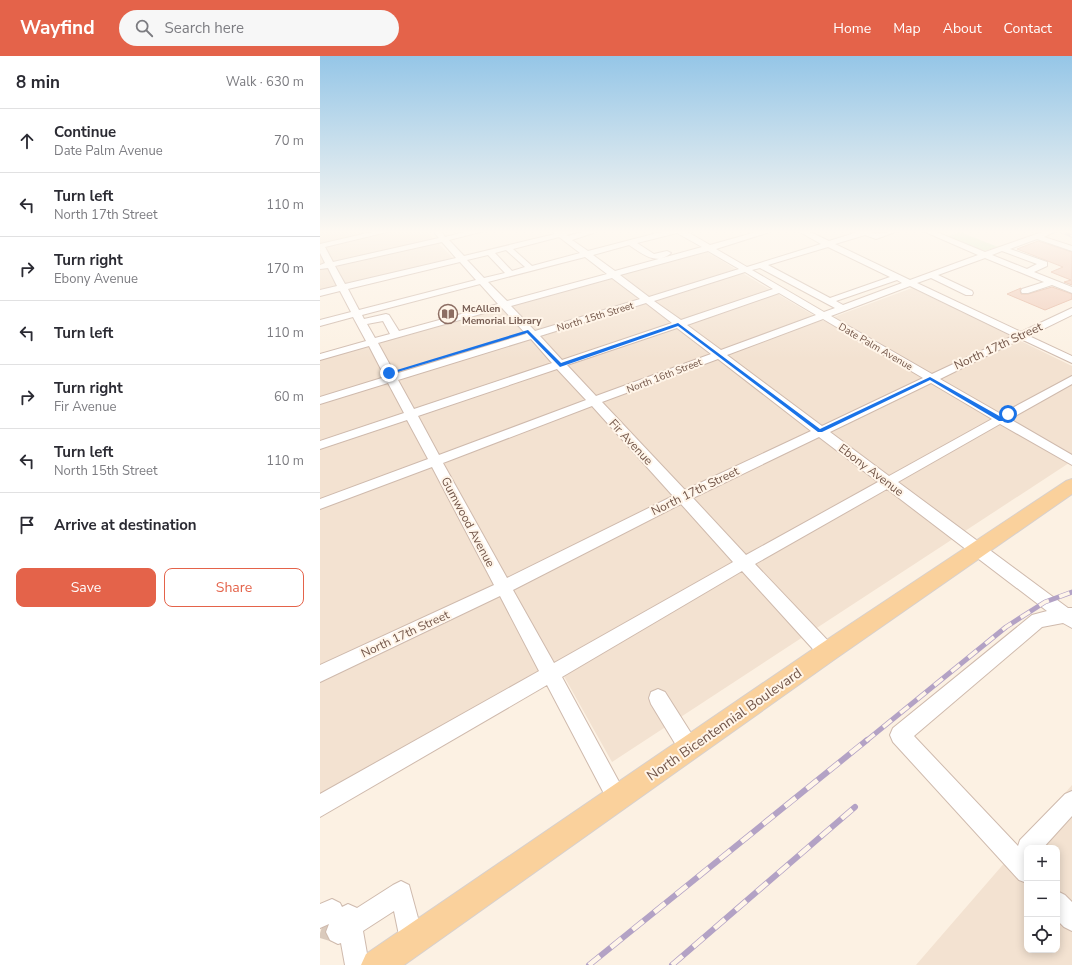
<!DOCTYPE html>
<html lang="en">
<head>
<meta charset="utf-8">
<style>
	body { margin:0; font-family:"Nunito Sans",sans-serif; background:#f7f7f7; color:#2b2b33 }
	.controls { position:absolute; right:12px; bottom:12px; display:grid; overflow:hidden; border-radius:8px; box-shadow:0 2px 10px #0003 }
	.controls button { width:36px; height:36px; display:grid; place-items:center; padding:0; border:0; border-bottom:1px solid #e1e1e2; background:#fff; color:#2b2b33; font:20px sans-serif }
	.stop { position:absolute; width:12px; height:12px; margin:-9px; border:3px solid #1a73e8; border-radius:50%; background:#fff }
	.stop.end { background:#1a73e8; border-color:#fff; box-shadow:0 1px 4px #0008 }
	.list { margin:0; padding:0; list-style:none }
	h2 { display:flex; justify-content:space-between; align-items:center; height:52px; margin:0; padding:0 16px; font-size:17px }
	h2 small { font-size:13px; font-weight:400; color:#7c7c81 }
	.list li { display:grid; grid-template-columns:26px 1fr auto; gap:12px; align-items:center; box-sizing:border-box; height:64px; padding:0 16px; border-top:1px solid #e1e1e2 }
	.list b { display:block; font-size:15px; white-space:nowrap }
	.list p { margin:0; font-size:13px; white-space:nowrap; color:#7c7c81 }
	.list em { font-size:13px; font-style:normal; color:#7c7c81 }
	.actions { display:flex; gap:8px; padding:12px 16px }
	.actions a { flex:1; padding:9px 0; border:1px solid #e4634a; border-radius:8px; text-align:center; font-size:14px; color:#e4634a }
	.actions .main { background:#e4634a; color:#fff }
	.icon { flex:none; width:22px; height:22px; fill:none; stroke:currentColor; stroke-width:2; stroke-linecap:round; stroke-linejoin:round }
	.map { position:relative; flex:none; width:752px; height:909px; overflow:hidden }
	header { display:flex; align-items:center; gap:24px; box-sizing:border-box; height:56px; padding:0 20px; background:#e4634a; color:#fff }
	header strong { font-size:19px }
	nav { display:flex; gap:22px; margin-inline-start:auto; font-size:14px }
	.search { width:280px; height:36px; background:#f7f7f7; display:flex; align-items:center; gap:10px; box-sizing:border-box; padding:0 14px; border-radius:22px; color:#7c7c81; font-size:15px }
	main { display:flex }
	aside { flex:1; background:#fff }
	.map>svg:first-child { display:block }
	.residential { fill:#f3e2d1; fill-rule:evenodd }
	.green { fill:#d4e9c2 }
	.building { fill:#f1cdbb; stroke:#e3b39c }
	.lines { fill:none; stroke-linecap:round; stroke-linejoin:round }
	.minor-tunnel { stroke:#dacabc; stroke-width:22; stroke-dasharray:22 11; stroke-linecap:butt }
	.minor-casing { stroke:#cfbaad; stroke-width:2 }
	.major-casing { stroke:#d8d0cc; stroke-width:2 }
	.minor { fill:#fff; fill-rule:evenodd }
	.major { fill:#fad19c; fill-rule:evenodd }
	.rail-far2-casing { stroke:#b3a2c5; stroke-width:3 }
	.rail-far1-casing { stroke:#b3a2c5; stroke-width:5 }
	.rail-casing { stroke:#b3a2c5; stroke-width:6 }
	.rail-far2 { stroke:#fff5e9; stroke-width:2; stroke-dasharray:5.5; stroke-linecap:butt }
	.rail-far1 { stroke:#fff5e9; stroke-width:3.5; stroke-dasharray:11; stroke-linecap:butt }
	.rail { stroke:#fff5e9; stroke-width:4.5; stroke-dasharray:14; stroke-linecap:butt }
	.route { fill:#1a73e8 }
	.labels { text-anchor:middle; stroke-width:4; stroke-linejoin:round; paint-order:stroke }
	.far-education-label { font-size:10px; font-weight:bold; fill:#785e54; stroke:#fff5e9; text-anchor:start }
	.far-street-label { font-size:10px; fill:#735649; stroke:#fff5e9 }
	.street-label { font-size:12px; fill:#735649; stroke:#fff5e9 }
	.near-street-label { font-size:14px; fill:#735649; stroke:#fff5e9 }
</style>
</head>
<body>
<header>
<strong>Wayfind</strong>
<div class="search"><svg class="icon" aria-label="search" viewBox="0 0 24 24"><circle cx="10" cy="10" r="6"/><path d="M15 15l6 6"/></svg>Search here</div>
<nav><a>Home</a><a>Map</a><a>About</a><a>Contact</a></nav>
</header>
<main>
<aside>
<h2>8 min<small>Walk · 630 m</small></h2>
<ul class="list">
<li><svg class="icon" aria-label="ahead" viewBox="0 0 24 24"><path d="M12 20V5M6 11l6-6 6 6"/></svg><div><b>Continue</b><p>Date Palm Avenue</p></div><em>70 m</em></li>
<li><svg class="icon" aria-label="left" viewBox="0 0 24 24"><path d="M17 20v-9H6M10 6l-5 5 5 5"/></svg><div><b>Turn left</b><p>North 17th Street</p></div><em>110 m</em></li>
<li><svg class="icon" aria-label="right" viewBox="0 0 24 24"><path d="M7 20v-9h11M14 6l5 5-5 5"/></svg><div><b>Turn right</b><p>Ebony Avenue</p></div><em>170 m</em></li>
<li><svg class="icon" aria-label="left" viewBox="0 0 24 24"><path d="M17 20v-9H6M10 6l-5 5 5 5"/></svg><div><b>Turn left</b></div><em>110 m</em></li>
<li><svg class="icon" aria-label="right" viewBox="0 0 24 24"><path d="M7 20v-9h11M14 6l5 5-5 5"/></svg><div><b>Turn right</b><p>Fir Avenue</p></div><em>60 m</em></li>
<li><svg class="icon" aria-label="left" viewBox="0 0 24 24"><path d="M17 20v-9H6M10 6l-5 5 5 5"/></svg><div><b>Turn left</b><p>North 15th Street</p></div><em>110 m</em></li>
<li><svg class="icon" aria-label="arrive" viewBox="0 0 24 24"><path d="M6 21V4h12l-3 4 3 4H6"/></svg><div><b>Arrive at destination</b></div></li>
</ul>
<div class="actions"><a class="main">Save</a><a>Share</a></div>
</aside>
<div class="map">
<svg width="752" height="909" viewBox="0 0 752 909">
	<rect width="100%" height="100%" fill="#fcf1e3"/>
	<path class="residential" d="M0,175h106l28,28 -134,32z
		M382,193l121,72 89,-33 160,78v95l-460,301 -56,-100 -236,134v-437z
		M752,729v180h-156zM707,792h30v102h-30z"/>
	<path class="green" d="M640,176l38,15 -14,4h-5l-33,-14z"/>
	<path class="building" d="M718,185l34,11v33l-8,-3 7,-2 -20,-8 12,-5 -46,-18z
		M732,231l20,7v5l-27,11 -38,-16 14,-6 -1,2 1,4h7z"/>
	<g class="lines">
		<path class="minor-tunnel" d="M2,871l16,5"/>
		<g class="minor-casing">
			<path id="minor" d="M56,175h15l-66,16 8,15 106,-24 -6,-7h8l4,6 24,-6h15l-35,9 15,16 91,-22 -2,-3h26l-12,4 1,1 18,-5h13l-27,9 16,11 77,-20h21l24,14 50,-14h13l-57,18 31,18 74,-23 -23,-13h10l21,10 32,-10h12l-1,2c6,2 19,-2 26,-2l-22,8 -11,-4 -30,9 75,36 68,-25 -55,-24h11l51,21 60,-21h11l-12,6 28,9v5l-35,-12 -27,10 37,13v4l-13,6 38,15v6l-20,-8 -24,8h-6l-1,-2 1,-2 22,-7 -59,-24 -47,17 34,16 1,2 -1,2h-6l-35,-17 -14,5 104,49 51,-24v7l-43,21 43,20v7l-51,-24 -81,40 61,35 71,-38v8l-62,35 62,36v10l-72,-41 -102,58 170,126h4v20l-9,-5 -21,4 -128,109 104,110 2,-6 45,-46 7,-3v25l-29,32h-16v35l-8,-3 -126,-138 -3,-7 3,-7 139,-113 15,-4 -160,-122 -132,75 78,82 3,6 -3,6 -6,2 -6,-2 -79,-87 -180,106 62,114 3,7 -3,7 -7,3 -7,-3 -63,-120 -227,132v-23l219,-123 -39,-75 -180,86v-17l174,-80 -62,-118 -112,42v-10l108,-40 -21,-39 -87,29v-8l84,-28 -16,-30 -68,21v-7l65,-20 -16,-31 -49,14v-6l46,-13 -13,-24 -33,9v-6l31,-8 -11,-21 -20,5v-6l17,-4 -9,-18 -8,1v-4l5,-2 -5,-10v-9zM357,177l25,14 -87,24 -22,-16 36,-10c14,9 27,21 42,8l-4,-2 -13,3 -17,-11zM239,181l21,16 -48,13 -19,-17zM122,186l14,16 -111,26 -10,-18zM508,191l62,30 -60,21 -62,-33zM186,194l19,17 -13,4 -17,-18zM388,195l31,18 -90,28 -29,-22zM682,195l35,13 -10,5 -35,-14zM168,199l17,18 -21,5 -17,-18zM265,201l22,17 -100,27 -19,-19zM140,206l16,18 -117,30 -11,-21zM440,212l75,40 -11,4 -72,-42zM425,216l28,17 -92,31 -27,-19zM292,222l28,21 -105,32 -24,-25zM577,224l5,3 -59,22 -7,-4zM160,228l18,20 -99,27 -10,-16 -3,-1 -22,5 -2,-4zM590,230l103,50 -81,38 -101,-58zM459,237l37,22 -95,35 -34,-25zM326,247l26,20 -110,37 -22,-24zM182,252l24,26 -131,40 -17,-31zM503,263l100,59 -101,48 -95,-71zM63,265l7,13 -15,4 -8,-14zM357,272l34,26 -115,42 -29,-31zM211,283l21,24 -138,46 -16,-29zM398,303l93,72 -126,59 -83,-88zM237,313l29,31 -147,55 -21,-39zM611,327l61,36 -103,57 -59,-44zM272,350l81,90 -166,82 -64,-115zM499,381l59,45 -132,73 -53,-57zM361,448l52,58 -179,101 -41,-73z
				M338,633l7,3 31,49 3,7 -3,7 -7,3 -7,-3 -31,-51 -2,-6 2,-6z
				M81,825l8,4 15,55 -3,9 -9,3 -9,-3 -3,-9 -6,-29 -31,20 6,34h-24l-4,-22 -3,1 -8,-4 -4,-8 3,-8 -9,4v-24l12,-5 8,4 2,4 6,-3 9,4 36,-23z
				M737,835l8,4 7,7v29l-8,-4 -7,-7z"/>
		</g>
		<g class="major-casing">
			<path id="major" d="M752,423v15l-237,165 -431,306h-43l5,-11 453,-309 247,-164z"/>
		</g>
		<use href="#minor" class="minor"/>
		<use href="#major" class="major"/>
		<g class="rail-far2-casing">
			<path id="rail-far2" d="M740,175l12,5"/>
		</g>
		<g class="rail-far1-casing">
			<path id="rail-far1" d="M546,685l140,-114 39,-25 27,-10"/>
		</g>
		<g class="rail-casing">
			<path id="rail" d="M269,909l278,-225
				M352,909l183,-158"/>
		</g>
		<use href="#rail-far2" class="rail-far2"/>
		<use href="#rail-far1" class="rail-far1"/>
		<use href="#rail" class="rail"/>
	</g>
	<linearGradient id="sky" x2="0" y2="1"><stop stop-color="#95c6e7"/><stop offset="0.58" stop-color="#fef9f2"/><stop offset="1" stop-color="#fef9f2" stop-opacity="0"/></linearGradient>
	<rect width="752" height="303" fill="url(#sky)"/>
	<path class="route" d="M358,267l142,106 110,-52 71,40 5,-4 5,1 -8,7h-4l-69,-41 -108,52h-4l-140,-106 -118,41 -33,-34 -136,41 -4,-1 141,-43 33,33z"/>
	<defs>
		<g id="library-ring" transform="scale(1)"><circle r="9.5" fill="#fff5e9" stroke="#8d6e63" stroke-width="1.5"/><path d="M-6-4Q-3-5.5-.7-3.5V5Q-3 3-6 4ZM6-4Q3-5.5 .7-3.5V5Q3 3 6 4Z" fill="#8d6e63"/></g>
	</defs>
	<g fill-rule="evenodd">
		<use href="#library-ring" x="128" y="258"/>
	</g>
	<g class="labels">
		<g class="far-education-label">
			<text x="142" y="256">McAllen<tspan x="142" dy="12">Memorial Library</tspan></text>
		</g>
		<g class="far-street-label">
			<text transform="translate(275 260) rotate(-17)" y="4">North 15th Street</text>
			<text transform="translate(556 290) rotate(30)" y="4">Date Palm Avenue</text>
			<text transform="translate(344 319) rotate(-21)" y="4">North 16th Street</text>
		</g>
		<g class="street-label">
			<text transform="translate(678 290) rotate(-25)" y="4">North 17th Street</text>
			<text transform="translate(311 386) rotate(47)" y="4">Fir Avenue</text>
			<text transform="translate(551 414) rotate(37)" y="4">Ebony Avenue</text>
			<text transform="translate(375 435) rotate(-26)" y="4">North 17th Street</text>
			<text transform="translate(148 466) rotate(62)" y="4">Gumwood Avenue</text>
			<text transform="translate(85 578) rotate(-25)" y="4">North 17th Street</text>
		</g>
		<g class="near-street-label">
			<text transform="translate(404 668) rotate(-35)" y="5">North Bicentennial Boulevard</text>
		</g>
	</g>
</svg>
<div class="controls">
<button>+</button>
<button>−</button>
<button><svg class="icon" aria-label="locate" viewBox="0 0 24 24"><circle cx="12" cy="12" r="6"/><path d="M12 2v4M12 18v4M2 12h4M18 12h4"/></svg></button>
</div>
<div class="stop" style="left:688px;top:358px"></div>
<div class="stop end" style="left:69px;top:317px"></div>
</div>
</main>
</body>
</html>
